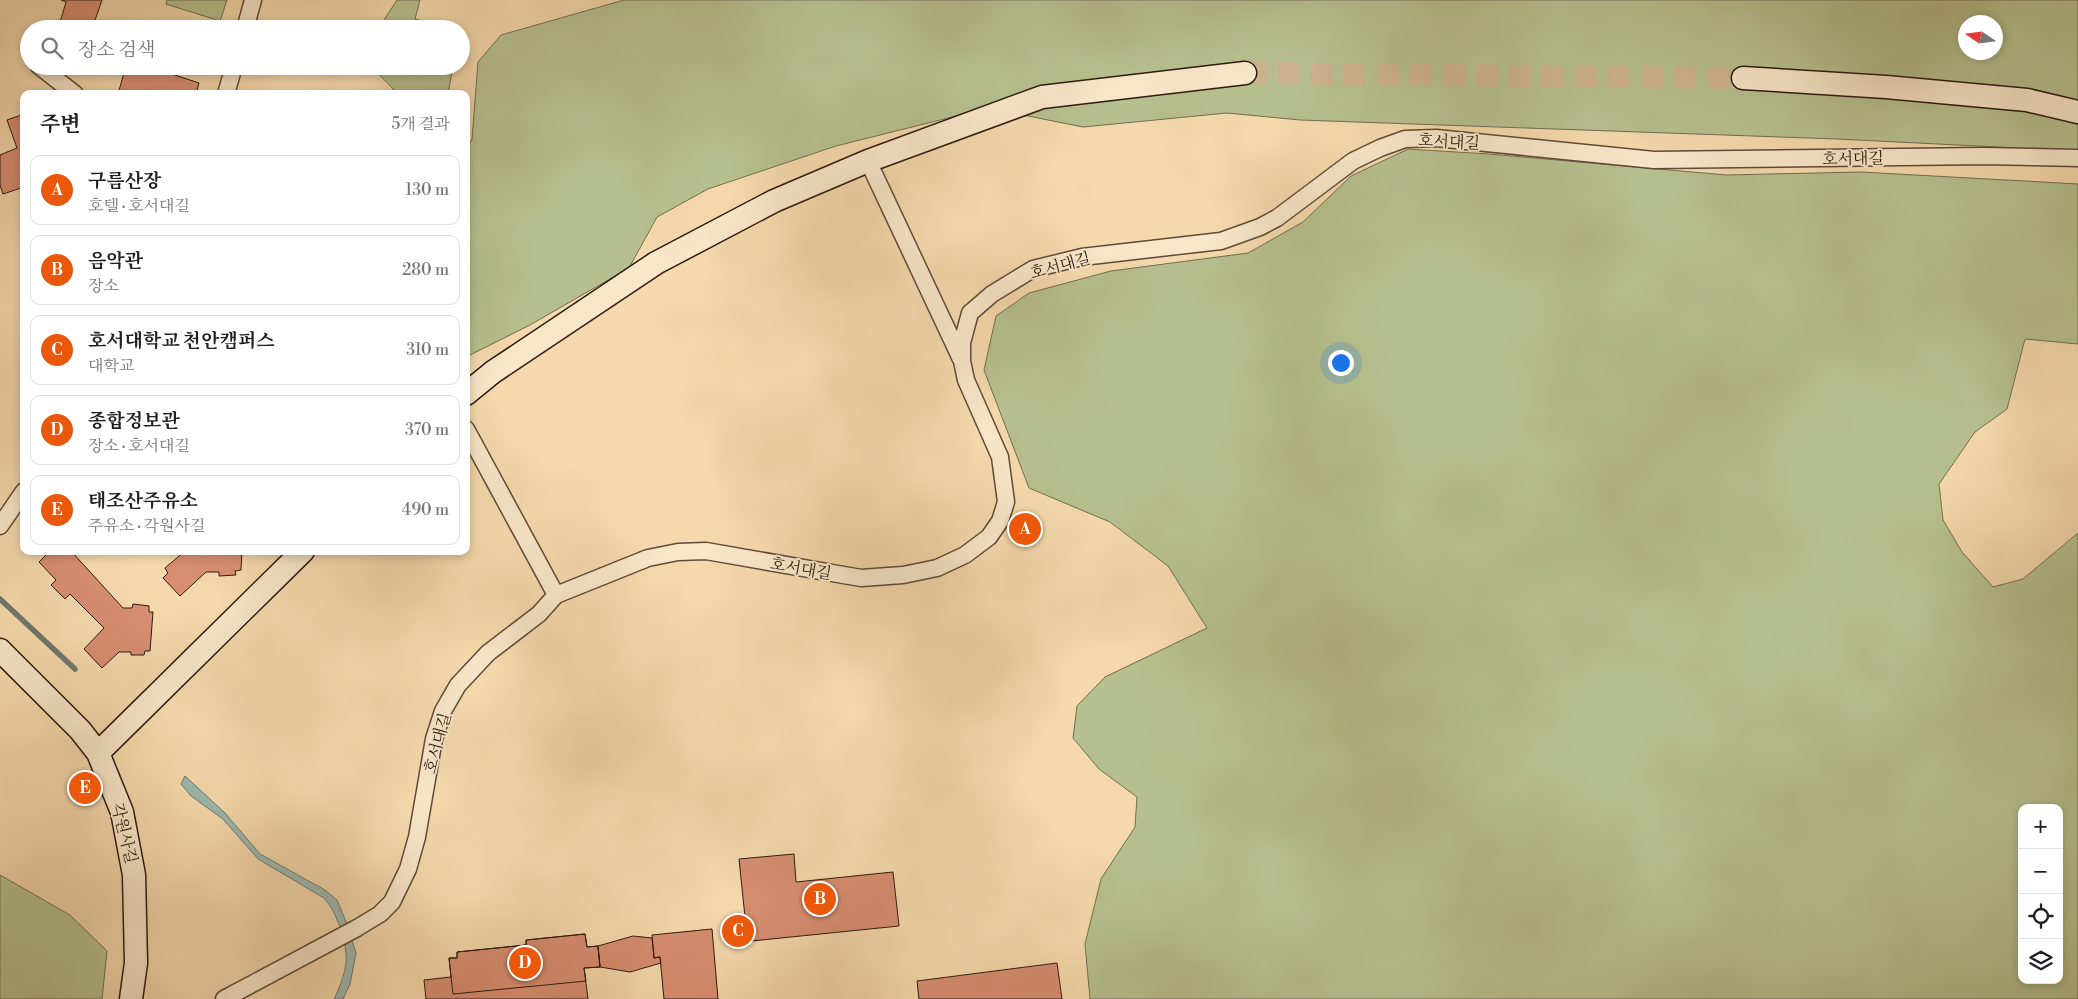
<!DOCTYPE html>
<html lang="ko">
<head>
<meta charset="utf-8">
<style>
	body { margin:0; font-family:"Libre Bodoni","Noto Serif KR",serif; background:#f2f2f2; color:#202124 }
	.controls { position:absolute; right:15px; bottom:15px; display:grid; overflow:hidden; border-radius:10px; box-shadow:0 2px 8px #0003 }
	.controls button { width:45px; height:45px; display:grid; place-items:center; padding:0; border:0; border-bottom:1px solid #e0e0e0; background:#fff; color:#202124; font:25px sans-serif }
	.compass { position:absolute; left:1958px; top:15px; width:45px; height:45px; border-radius:50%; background:#fff; box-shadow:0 2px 8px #0003; rotate:283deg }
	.you { position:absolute; left:1340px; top:362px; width:18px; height:18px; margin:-12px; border:4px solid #fff; border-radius:50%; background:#1a73e8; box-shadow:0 0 0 8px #1a73e833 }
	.badge { display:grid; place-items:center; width:32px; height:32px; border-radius:50%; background:#ea580c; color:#fff; font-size:16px; font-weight:700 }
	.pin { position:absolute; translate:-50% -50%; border:2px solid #fff; box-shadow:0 1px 5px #0006 }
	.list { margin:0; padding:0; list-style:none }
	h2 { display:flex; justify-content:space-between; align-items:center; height:65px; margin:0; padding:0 20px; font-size:21px }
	h2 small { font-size:16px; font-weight:400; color:#757577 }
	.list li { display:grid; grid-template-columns:32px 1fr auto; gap:15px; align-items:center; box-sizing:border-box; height:70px; margin:0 10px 10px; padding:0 10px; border:1px solid #e0e0e0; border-radius:10px }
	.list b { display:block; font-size:19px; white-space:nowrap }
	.list p { margin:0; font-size:16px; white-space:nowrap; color:#757577 }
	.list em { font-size:16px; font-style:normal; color:#757577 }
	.icon { flex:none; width:28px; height:28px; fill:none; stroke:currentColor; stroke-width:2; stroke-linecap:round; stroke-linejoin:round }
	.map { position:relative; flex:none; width:2078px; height:999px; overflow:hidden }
	.search { position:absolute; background:#fff; box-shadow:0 2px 8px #0003; left:20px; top:20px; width:450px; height:55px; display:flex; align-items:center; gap:12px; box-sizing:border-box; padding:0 18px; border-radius:28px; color:#757577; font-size:19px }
	.panel { position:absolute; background:#fff; box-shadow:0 2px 8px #0003; left:20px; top:90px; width:450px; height:465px; border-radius:10px }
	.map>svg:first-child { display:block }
	.green { fill:#b6c08e; stroke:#726d50; fill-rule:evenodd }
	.water { fill:#9db9b0; stroke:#707970 }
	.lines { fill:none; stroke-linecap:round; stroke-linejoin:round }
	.stream { stroke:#707970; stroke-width:5.5 }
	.building { fill:#d88e71; stroke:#2d1a11 }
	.secondary-tunnel { stroke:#cdb38d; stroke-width:22; stroke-dasharray:22 11; stroke-linecap:butt }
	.street-casing { stroke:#5f4a38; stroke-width:19 }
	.secondary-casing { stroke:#2d1a11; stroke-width:25 }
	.street { stroke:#f8e6c9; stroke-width:16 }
	.secondary { stroke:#f8e6c9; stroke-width:22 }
	.labels { text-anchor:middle; stroke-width:4; stroke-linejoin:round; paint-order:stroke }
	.street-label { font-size:16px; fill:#2d1a11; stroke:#f8e6c9 }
</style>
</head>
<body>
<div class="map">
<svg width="2078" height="999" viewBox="0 0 2078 999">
	<rect width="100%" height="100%" fill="#f5d9ac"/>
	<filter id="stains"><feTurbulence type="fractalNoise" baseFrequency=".004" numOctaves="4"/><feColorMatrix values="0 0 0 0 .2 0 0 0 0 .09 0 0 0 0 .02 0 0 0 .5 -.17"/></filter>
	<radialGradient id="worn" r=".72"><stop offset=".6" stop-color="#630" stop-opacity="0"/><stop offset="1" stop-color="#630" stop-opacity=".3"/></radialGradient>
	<path class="green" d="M167,0h60l-7,21 -54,-17z
		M397,0h23l-5,19 37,10h-74z
		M624,0h1454v151l-241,-12 -537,-19 -73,-7 -144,14 -95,-19 -152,38 -128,43 -51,28 -28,51 -99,57 -64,32v-205l6,-13 6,-77 23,-27zM1966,22h30v30h-30z
		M371,66h82l-5,28h-50z
		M1408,149l81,5 237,21 135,-3 217,12v160l-53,-5 -18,70 -32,23 -36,52 4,36 19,32 31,35 30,-8 55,-46v466h-988l-5,-55 16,-65 34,-52 2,-30 -38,-28 -26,-31 4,-32 28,-29 102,-49 -39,-62 -58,-44 -81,-34 -45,-118 12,-54 33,-23 82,-22 137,-18 55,-31 48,-46zM2022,808h37v172h-37z
		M0,875l70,40 37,36 -5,48h-102z"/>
	<path class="water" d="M185,776l40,37 35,41 65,36 12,10 8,19 11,34 -6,31 -7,15h-9c6,-12 14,-32 12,-46 -2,-18 -10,-42 -22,-55l-66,-39 -35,-40 -32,-23 -10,-12z"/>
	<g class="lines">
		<path class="stream" d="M0,599l75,70"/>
	</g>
	<path class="building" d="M61,0h41l-10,29h-34l8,-27z
		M126,66h21l52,17 -3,11h-78z
		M24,114v73l-21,7 -3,-9v-30l17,-7 -10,-28z
		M50,551h21l52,57h9l1,-4 16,2v6h4l-3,39h-5l-1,4h-13v-3h-12l-17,16 -18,-19 20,-21 -34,-34 -5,5 -14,-14 5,-5 -17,-18z
		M185,551h57l-1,19 -6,1 1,4 -17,1v-4h-13l-26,24 -17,-18 5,-5 -3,-5z
		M794,854l2,28 97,-10 6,54 -157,16 -2,-25h5l-6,-58z
		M712,929l6,70h-54l-4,-42 -6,1 -2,-23z
		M585,934l2,13 11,-1 2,21 -16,1 4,31h-162l-2,-19 27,-3 -2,-19h8v-6l69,-7v-5z
		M585,934l2,13 11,-1 2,21 -16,1 2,13 -133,13 -4,-36h8v-6l69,-7v-5z
		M633,936l19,2 2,20 6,-1 1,6 -31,9 -30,-5 -2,-21z
		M1057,963l5,36h-143l-2,-18z"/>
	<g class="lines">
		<path class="secondary-tunnel" d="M1245,73l498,5"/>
		<g class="street-casing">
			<path id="street" d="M245,29l8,-29
				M39,66l36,28
				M226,94l8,-28
				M868,161l93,198
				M466,429l90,166
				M0,526l24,-35
				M224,999l133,-71 23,-14 12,-12 16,-33 9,-32 17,-98 9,-28 15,-26 30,-32 51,-39 17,-19 92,-37 30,-6 28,-1 155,27 42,-3 34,-7 28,-13 24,-18 11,-16 6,-19 -6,-45 -34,-77 -4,-19v-18l8,-30 22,-19 41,-25 49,-12 139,-16 39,-14 17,-9 76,-57 27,-13 25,-9 31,-1 218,22 329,-4 95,2"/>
		</g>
		<g class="secondary-casing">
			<path id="secondary" d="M1743,78l143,9 141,13 51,12
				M466,394l27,-22 163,-109 118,-62 94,-40 174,-64 203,-24
				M0,650l80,80 18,23 24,59 12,63 2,88 -5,36
				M98,753l205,-202"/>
		</g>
		<use href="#street" class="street"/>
		<use href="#secondary" class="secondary"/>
	</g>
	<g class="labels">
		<g class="street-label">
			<text transform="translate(1449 141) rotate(3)" y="6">호서대길</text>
			<text transform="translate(1853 158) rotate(-1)" y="6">호서대길</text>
			<text transform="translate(1060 265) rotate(-15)" y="6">호서대길</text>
			<text transform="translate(801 568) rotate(10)" y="6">호서대길</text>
			<text transform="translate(437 743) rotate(-75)" y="6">호서대길</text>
			<text transform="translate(125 833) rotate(76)" y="6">각원사길</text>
		</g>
	</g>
	<rect width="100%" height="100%" filter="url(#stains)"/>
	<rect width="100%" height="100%" fill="url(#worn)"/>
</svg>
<div class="controls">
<button>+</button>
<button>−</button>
<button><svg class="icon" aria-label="locate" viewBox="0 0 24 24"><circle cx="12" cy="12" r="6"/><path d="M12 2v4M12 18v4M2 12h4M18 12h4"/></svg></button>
<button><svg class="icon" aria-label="layers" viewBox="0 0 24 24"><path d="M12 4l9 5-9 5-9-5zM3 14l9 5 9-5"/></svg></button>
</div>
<svg class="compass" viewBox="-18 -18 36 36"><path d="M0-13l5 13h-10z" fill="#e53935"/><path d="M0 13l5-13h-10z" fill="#757577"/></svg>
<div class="you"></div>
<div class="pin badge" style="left:1025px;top:529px">A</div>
<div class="pin badge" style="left:820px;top:899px">B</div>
<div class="pin badge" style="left:738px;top:931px">C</div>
<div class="pin badge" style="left:525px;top:963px">D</div>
<div class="pin badge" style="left:85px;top:788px">E</div>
<div class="search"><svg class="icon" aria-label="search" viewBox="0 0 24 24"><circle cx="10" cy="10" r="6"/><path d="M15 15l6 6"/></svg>장소 검색</div>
<section class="panel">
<h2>주변<small>5개 결과</small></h2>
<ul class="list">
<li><span class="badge">A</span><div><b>구름산장</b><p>호텔 · 호서대길</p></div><em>130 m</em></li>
<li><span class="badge">B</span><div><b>음악관</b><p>장소</p></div><em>280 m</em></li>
<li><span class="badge">C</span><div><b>호서대학교 천안캠퍼스</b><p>대학교</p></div><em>310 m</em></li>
<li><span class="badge">D</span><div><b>종합정보관</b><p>장소 · 호서대길</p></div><em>370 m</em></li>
<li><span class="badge">E</span><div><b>태조산주유소</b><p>주유소 · 각원사길</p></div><em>490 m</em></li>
</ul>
</section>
</div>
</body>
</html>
